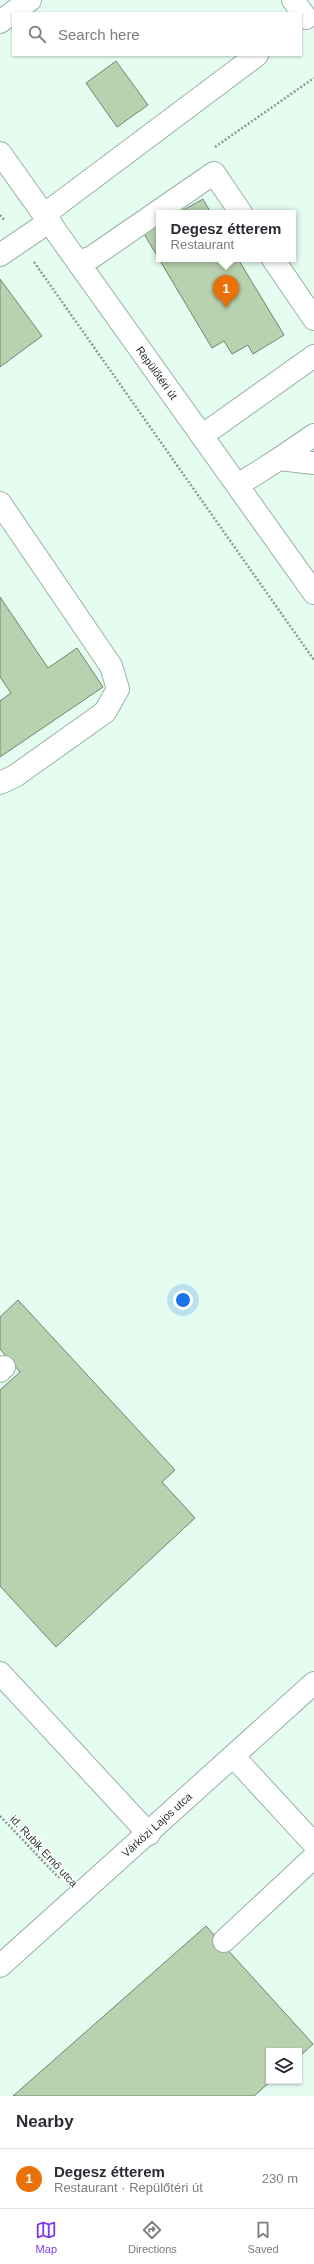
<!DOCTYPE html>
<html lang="en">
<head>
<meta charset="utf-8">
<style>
	body { margin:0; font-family:Arial,sans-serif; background:#f2f2f3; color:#2b2b33 }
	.controls { position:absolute; right:12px; bottom:12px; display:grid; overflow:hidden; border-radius:0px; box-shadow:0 1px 3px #0004 }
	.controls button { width:36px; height:36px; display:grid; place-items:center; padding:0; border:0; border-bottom:1px solid #e1e1e2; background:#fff; color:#2b2b33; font:20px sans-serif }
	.you { position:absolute; left:183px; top:1300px; width:14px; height:14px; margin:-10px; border:3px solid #fff; border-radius:50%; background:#1a73e8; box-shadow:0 0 0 6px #1a73e833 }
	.badge { display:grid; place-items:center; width:26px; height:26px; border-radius:50%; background:#7c3aed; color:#fff; font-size:13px; font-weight:700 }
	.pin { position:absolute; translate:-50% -33px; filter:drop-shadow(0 1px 2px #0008) }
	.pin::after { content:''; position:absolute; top:21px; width:14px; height:12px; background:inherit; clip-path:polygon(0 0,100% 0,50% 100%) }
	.popup { position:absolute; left:156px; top:210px; width:140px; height:52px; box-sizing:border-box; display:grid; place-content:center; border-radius:0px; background:#fff; filter:drop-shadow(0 1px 3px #0005); font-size:13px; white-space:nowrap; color:#7c7c81 }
	.popup b { font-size:15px; color:#2b2b33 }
	.popup::after { content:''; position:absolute; left:50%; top:100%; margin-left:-8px; border:8px solid transparent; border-top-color:#fff }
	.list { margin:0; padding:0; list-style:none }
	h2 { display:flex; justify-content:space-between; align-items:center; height:52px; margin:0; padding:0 16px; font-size:17px }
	h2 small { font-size:13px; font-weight:400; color:#7c7c81 }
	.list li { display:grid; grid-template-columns:26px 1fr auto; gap:12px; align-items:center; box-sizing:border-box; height:60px; padding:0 16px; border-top:1px solid #e1e1e2 }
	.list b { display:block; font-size:15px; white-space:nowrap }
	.list p { margin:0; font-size:13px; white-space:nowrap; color:#7c7c81 }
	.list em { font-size:13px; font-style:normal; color:#7c7c81 }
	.icon { flex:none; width:22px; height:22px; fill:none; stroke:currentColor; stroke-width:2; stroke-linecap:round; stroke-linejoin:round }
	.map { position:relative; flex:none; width:314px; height:2096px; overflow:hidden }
	.search { position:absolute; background:#fff; box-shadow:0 1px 3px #0004; left:12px; right:12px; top:12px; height:44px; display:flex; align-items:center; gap:10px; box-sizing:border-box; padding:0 14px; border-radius:0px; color:#7c7c81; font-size:15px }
	.sheet { height:112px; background:#fff }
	nav { display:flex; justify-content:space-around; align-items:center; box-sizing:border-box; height:56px; border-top:1px solid #e1e1e2; background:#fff; font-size:11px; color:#7c7c81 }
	nav a { display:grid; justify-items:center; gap:2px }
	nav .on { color:#7c3aed }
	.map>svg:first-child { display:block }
	.building { fill:#b8d1af; stroke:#768271 }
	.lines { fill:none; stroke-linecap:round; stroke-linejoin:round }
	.minor-casing { stroke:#9ab1a6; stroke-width:24 }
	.major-casing { stroke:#9ab1a6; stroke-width:24 }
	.path { stroke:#8a9c93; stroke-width:2.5; stroke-dasharray:2 2; stroke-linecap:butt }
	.minor { stroke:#fff; stroke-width:22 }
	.major { stroke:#fff; stroke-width:22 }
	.labels { text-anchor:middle; stroke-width:3; stroke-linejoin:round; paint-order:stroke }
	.street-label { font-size:11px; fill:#2b3530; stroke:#fff }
</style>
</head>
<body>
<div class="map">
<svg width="314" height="2096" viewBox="0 0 314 2096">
	<rect width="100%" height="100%" fill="#e5fdf1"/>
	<path class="building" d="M116,61l32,44 -31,22 -31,-44z
		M203,199l8,14h-33z
		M159,224v35l-15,-25z
		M159,259h79l46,76 -31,19 -5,-9 -16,9 -8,-13 -12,7z
		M0,279l42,57 -42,31z
		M0,597l48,71 29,-20 26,39 -103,70v-56l11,-8 -11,-16z
		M18,1300l157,170 -13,12 33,36 -139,129 -56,-61v-196l20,-18 -20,-23v-32z
		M206,1926l107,118 -14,13v-6h-30v30h2l-17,15h-241z"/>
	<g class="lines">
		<g class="minor-casing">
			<path id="minor" d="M293,0l13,18
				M0,22l30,-22
				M45,214l212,-159
				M0,255l50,-34
				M273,259l41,60
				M78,262l14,-5 122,-84 27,40
				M203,435l111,-79
				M279,459l35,-24
				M238,485l41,-26 35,4
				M0,503l111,163 7,23 -13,23 -90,64 -15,7
				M0,1371l4,-4
				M0,1673l149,161
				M234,1757l80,87
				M224,1941l90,-84"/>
		</g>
		<g class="major-casing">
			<g id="major">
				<path id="s1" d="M0,153l314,440"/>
				<path id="s2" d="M0,1966l314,-283"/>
			</g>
		</g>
		<path class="path" d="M215,147l99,-69
			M0,215l5,6
			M34,262l280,398
			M0,1816l59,62"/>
		<use href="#minor" class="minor"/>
		<use href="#major" class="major"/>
	</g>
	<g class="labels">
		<g class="street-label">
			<text dy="4" stroke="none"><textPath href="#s1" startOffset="270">Repülőtéri út</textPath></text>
			<text dy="4" stroke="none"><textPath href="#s2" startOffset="211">Várközi Lajos utca</textPath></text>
			<text transform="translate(44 1851) rotate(47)" y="4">id. Rubik Ernő utca</text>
		</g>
	</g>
</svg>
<div class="controls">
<button><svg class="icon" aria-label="layers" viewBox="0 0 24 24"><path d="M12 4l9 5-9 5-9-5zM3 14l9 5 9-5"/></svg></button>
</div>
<div class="you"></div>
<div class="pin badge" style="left:226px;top:308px;background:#e8710a">1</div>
<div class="popup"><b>Degesz étterem</b>Restaurant</div>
<div class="search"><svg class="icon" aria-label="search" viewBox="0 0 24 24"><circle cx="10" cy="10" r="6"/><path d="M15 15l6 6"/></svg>Search here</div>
</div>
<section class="sheet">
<h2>Nearby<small></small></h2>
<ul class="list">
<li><span class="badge" style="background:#e8710a">1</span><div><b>Degesz étterem</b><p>Restaurant · Repülőtéri út</p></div><em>230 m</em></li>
</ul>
</section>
<nav>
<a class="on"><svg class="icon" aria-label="map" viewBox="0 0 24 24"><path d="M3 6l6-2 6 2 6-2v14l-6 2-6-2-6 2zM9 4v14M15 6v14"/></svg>Map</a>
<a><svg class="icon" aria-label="directions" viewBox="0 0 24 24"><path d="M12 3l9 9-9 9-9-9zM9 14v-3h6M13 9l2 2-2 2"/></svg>Directions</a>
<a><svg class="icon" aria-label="saved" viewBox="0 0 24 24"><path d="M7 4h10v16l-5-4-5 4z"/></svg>Saved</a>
</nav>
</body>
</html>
